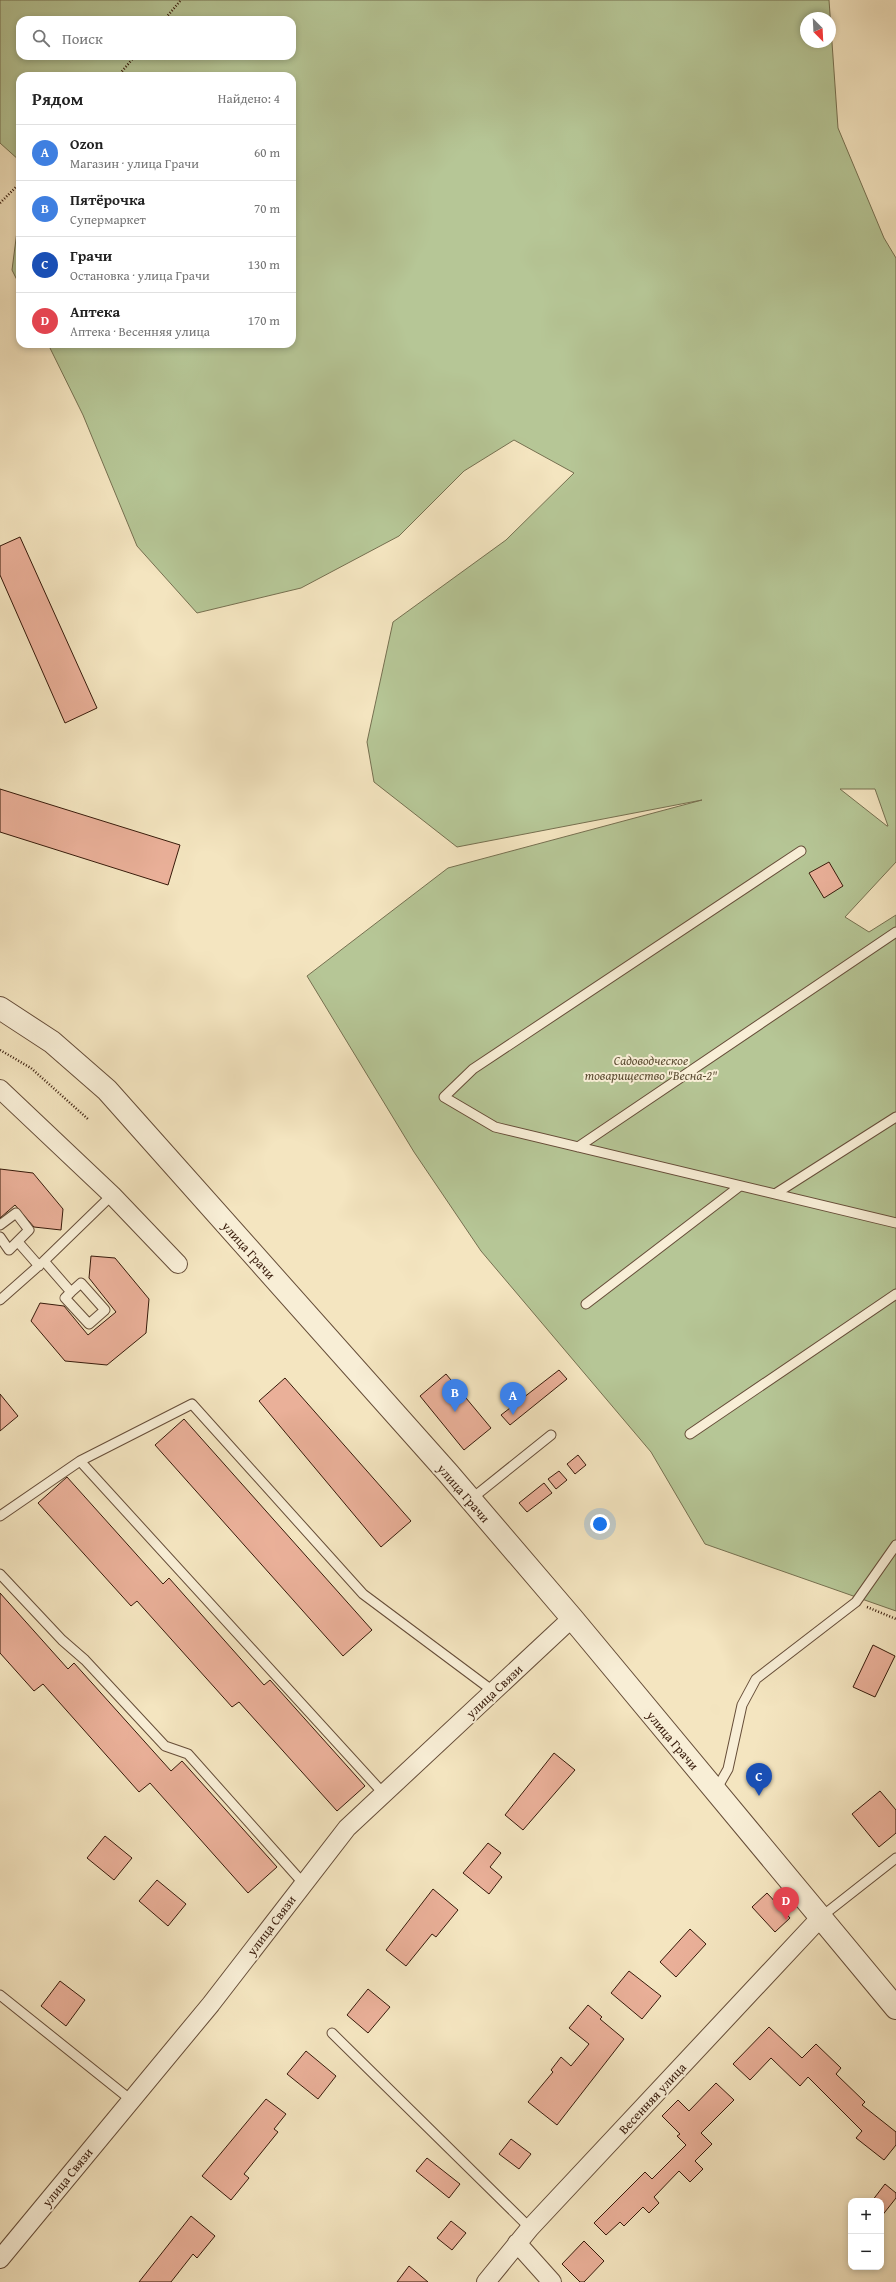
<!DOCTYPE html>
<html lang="ru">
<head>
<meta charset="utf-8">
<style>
	body { margin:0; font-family:"Gentium Book Plus",serif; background:#f6f6f6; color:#222 }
	.controls { position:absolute; right:12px; bottom:12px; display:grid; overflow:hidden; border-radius:8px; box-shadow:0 2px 6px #0003 }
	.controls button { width:36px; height:36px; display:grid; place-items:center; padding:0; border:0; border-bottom:1px solid #e0e0e0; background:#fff; color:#222; font:20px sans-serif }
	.compass { position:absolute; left:800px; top:12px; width:36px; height:36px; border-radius:50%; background:#fff; box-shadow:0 2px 6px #0003; rotate:156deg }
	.you { position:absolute; left:600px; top:1524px; width:14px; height:14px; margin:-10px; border:3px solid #fff; border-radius:50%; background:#1a73e8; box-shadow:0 0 0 6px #1a73e833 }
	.badge { display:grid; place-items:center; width:26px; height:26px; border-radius:50%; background:#111827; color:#fff; font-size:13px; font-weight:700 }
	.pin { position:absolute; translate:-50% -33px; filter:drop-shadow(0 1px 2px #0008) }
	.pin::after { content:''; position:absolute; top:21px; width:14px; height:12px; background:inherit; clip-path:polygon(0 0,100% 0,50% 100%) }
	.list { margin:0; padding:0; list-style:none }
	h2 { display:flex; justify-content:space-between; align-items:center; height:52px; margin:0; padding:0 16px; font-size:17px }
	h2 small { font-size:13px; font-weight:400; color:#767676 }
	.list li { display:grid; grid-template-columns:26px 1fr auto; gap:12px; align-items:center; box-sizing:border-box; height:56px; padding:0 16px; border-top:1px solid #e0e0e0 }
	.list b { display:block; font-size:15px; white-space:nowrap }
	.list p { margin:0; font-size:13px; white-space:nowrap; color:#767676 }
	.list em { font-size:13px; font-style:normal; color:#767676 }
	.icon { flex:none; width:22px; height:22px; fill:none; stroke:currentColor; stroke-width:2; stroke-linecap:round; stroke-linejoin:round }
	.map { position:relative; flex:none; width:896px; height:2282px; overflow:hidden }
	.search { position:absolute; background:#fff; box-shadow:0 2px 6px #0003; left:16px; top:16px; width:280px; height:44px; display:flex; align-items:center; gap:10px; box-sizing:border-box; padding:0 14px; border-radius:12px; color:#767676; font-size:15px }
	.panel { position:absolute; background:#fff; box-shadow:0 2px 6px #0003; left:16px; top:72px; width:280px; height:276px; border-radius:12px }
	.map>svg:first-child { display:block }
	.green { fill:#b6c696; stroke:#767050; fill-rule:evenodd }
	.building { fill:#eab099; stroke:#371a0a }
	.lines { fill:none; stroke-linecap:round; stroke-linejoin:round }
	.service-casing { stroke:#664d38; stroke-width:11 }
	.minor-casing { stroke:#664d38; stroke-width:20 }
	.tertiary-casing { stroke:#664d38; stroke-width:24 }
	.path { stroke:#371a0a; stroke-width:2.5; stroke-dasharray:1 2; stroke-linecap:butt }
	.service { stroke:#f8eed6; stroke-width:9 }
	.minor { stroke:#f8eed6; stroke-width:18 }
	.tertiary { stroke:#f8eed6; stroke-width:22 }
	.labels { text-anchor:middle; stroke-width:4; stroke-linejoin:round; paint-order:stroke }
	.park-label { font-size:13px; font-style:italic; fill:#5d4e34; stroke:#f8eed6 }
	.street-label { font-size:13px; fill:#371a0a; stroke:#f8eed6 }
</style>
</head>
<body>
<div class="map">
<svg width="896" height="2282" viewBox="0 0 896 2282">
	<rect width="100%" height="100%" fill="#f4e5c0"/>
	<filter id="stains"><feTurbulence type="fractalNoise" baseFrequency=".005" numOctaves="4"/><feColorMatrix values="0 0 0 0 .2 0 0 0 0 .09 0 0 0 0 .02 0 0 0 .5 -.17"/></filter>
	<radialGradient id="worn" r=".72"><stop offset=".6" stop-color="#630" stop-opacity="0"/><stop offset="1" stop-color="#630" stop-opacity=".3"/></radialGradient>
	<path class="green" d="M0,0h829l9,128 46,110 12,20v604l-51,55 24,15 27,-17v696l-191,-67 -54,-92 -170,-201 -67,-99 -107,-176 141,-108 254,-68 -245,47 -83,-65 -7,-40 26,-120 113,-82 68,-67 -60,-33 -50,31 -65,65 -98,52 -104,25 -60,-67 -54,-131 -35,-71h244v-268h-272v85l-20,-18zM806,18h24v24h-24zM20,20h272v36h-272zM840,789h35l13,37h-1z
		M20,208v78l-8,-16z"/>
	<path class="building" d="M20,537l77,171 -32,15 -65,-148v-29z
		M0,789l180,56 -12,40 -168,-53z
		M829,862l14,24 -19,12 -15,-25z
		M0,1169l33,4 30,36 -2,21 -27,-3 -19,-22 -15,13z
		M91,1256l24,2 34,41 -3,34 -39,32 -42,-4 -34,-40 9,-18 24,3 24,29 28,-23 -27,-34z
		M559,1370l8,9 -57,46 -9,-10z
		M446,1374l45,54 -27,22 -44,-54z
		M285,1378l126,143 -30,26 -122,-146z
		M0,1394l18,22 -18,15z
		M184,1419l188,211 -29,26 -188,-211z
		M578,1455l8,10 -11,9 -8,-10z
		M559,1471l8,9 -11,9 -8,-10z
		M67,1477l96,107 6,-6 95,107 6,-5 95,106 -28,25 -98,-109 -7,5 -95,-106 -6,5 -93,-103z
		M544,1483l8,10 -25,19 -8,-9z
		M0,1593l68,76 6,-6 97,108 11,-10 95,106 -29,26 -98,-110 -11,9 -96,-108 -9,7 -34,-38z
		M873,1645l22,11 -20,41 -22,-10z
		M554,1753l21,17 -52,60 -18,-15z
		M880,1791l16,19v23l-17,14 -27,-33z
		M105,1836l27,22 -18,22 -27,-22z
		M488,1843l13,10 -11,14 12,10 -13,17 -26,-21z
		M157,1880l29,24 -18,22 -29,-25z
		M433,1889l25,21 -22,27 -4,-3 -26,32 -20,-16z
		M767,1893l23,25 -15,14 -23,-25z
		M690,1929l16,15 -30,33 -16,-15z
		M629,1971l32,25 -19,23 -31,-26z
		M60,1981l25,19 -19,26 -25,-20z
		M368,1989l22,18 -22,26 -21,-18z
		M588,2005l14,12 -2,2 24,20 -67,86 -29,-23 25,-30 -2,-2 10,-13 10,9 18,-22 -20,-16z
		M769,2027l33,31 14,-14 25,24 -5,6 29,28 -3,3 34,27v13l-12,15 -28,-22 6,-7 -54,-54 -8,9 -29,-28 -21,22 -17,-16z
		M306,2051l30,25 -18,23 -31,-25z
		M716,2083l18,17 -33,33 11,11 -17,17 8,8 -13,13 -11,-11 -25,26 5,6 -10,10 -6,-6 -19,19 -4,-4 -14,13 -12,-12 51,-51 7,7 34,-34 -9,-9 3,-2 -18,-18 16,-16 11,11z
		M266,2099l20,15 -12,15 4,3 -34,42 5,4 -18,22 -29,-24z
		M511,2139l20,15 -12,15 -20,-15z
		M427,2158l33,26 -11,14 -33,-27z
		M885,2184l11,9v5l-15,19v-16h-9z
		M191,2216l24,20 -18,22 -4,-4 -22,28h-32z
		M451,2221l15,12 -14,17 -15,-12z
		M584,2241l20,20 -20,21h-4l-18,-18z
		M409,2266l19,16h-31z"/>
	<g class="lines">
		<g class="service-casing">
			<path id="service" d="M801,851l-328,218 -29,28 51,30 401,96
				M578,1147l318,-215
				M775,1194l121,-77
				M0,1225l16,-12 13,17 -20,20 -9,-13
				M18,1242l21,24
				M44,1261l27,31 10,-9 24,27 -16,14 -24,-26 6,-6
				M0,1300l44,-39 68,-66
				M586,1304l154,-118
				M690,1434l206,-140
				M80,1461l303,332
				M470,1500l81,-65
				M0,1516l80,-55 112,-57 171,190 130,97
				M0,1574l62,66 23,20 80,86 23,8 115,129
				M716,1790l12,-21 14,-64 14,-26 100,-77 40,-57
				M821,1917l75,-59
				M0,1995l131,105
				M332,2033l198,195"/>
		</g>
		<g class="minor-casing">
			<path id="minor" d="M0,1089l112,106 66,69
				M517,2243l35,39
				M0,2259l211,-255 136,-176 225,-210
				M486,2282l44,-54 291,-311"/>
		</g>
		<g class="tertiary-casing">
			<path id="tertiary" d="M0,1008l52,34 55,48 341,383 124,145 324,390"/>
		</g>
		<path class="path" d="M164,20l17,-20
			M118,76l17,-20
			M0,203l20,-20
			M0,1050l31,18 58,52
			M867,1607l29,12"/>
		<use href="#service" class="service"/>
		<use href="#minor" class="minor"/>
		<use href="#tertiary" class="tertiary"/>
	</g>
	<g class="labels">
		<g class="park-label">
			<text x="651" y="1065">Садоводческое<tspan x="651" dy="15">товарищество "Весна-2"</tspan></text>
		</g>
		<g class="street-label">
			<text transform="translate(249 1250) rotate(48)" y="5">улица Грачи</text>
			<text transform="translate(464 1493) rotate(49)" y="5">улица Грачи</text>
			<text transform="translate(494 1691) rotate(-43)" y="5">улица Связи</text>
			<text transform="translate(673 1740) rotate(50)" y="5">улица Грачи</text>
			<text transform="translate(271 1925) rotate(-53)" y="5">улица Связи</text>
			<text transform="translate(652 2098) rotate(-47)" y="5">Весенняя улица</text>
			<text transform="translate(67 2177) rotate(-51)" y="5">улица Связи</text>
		</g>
	</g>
	<rect width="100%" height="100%" filter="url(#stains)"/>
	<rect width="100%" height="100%" fill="url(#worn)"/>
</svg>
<div class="controls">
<button>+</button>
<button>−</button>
</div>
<svg class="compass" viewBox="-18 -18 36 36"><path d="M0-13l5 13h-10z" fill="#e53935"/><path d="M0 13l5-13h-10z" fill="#767676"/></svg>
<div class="you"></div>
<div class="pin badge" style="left:513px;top:1415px;background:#3f7fe0">A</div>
<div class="pin badge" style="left:455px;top:1412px;background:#3f7fe0">B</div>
<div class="pin badge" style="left:759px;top:1796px;background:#1a4fb4">C</div>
<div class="pin badge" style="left:786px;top:1920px;background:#e0444e">D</div>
<div class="search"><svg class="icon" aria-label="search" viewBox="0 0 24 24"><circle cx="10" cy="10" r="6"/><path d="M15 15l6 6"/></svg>Поиск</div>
<section class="panel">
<h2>Рядом<small>Найдено: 4</small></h2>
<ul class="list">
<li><span class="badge" style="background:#3f7fe0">A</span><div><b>Ozon</b><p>Магазин · улица Грачи</p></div><em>60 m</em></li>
<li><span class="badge" style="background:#3f7fe0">B</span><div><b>Пятёрочка</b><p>Супермаркет</p></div><em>70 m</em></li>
<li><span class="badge" style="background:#1a4fb4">C</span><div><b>Грачи</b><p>Остановка · улица Грачи</p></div><em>130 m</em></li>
<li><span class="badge" style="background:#e0444e">D</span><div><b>Аптека</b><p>Аптека · Весенняя улица</p></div><em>170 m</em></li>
</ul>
</section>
</div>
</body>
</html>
